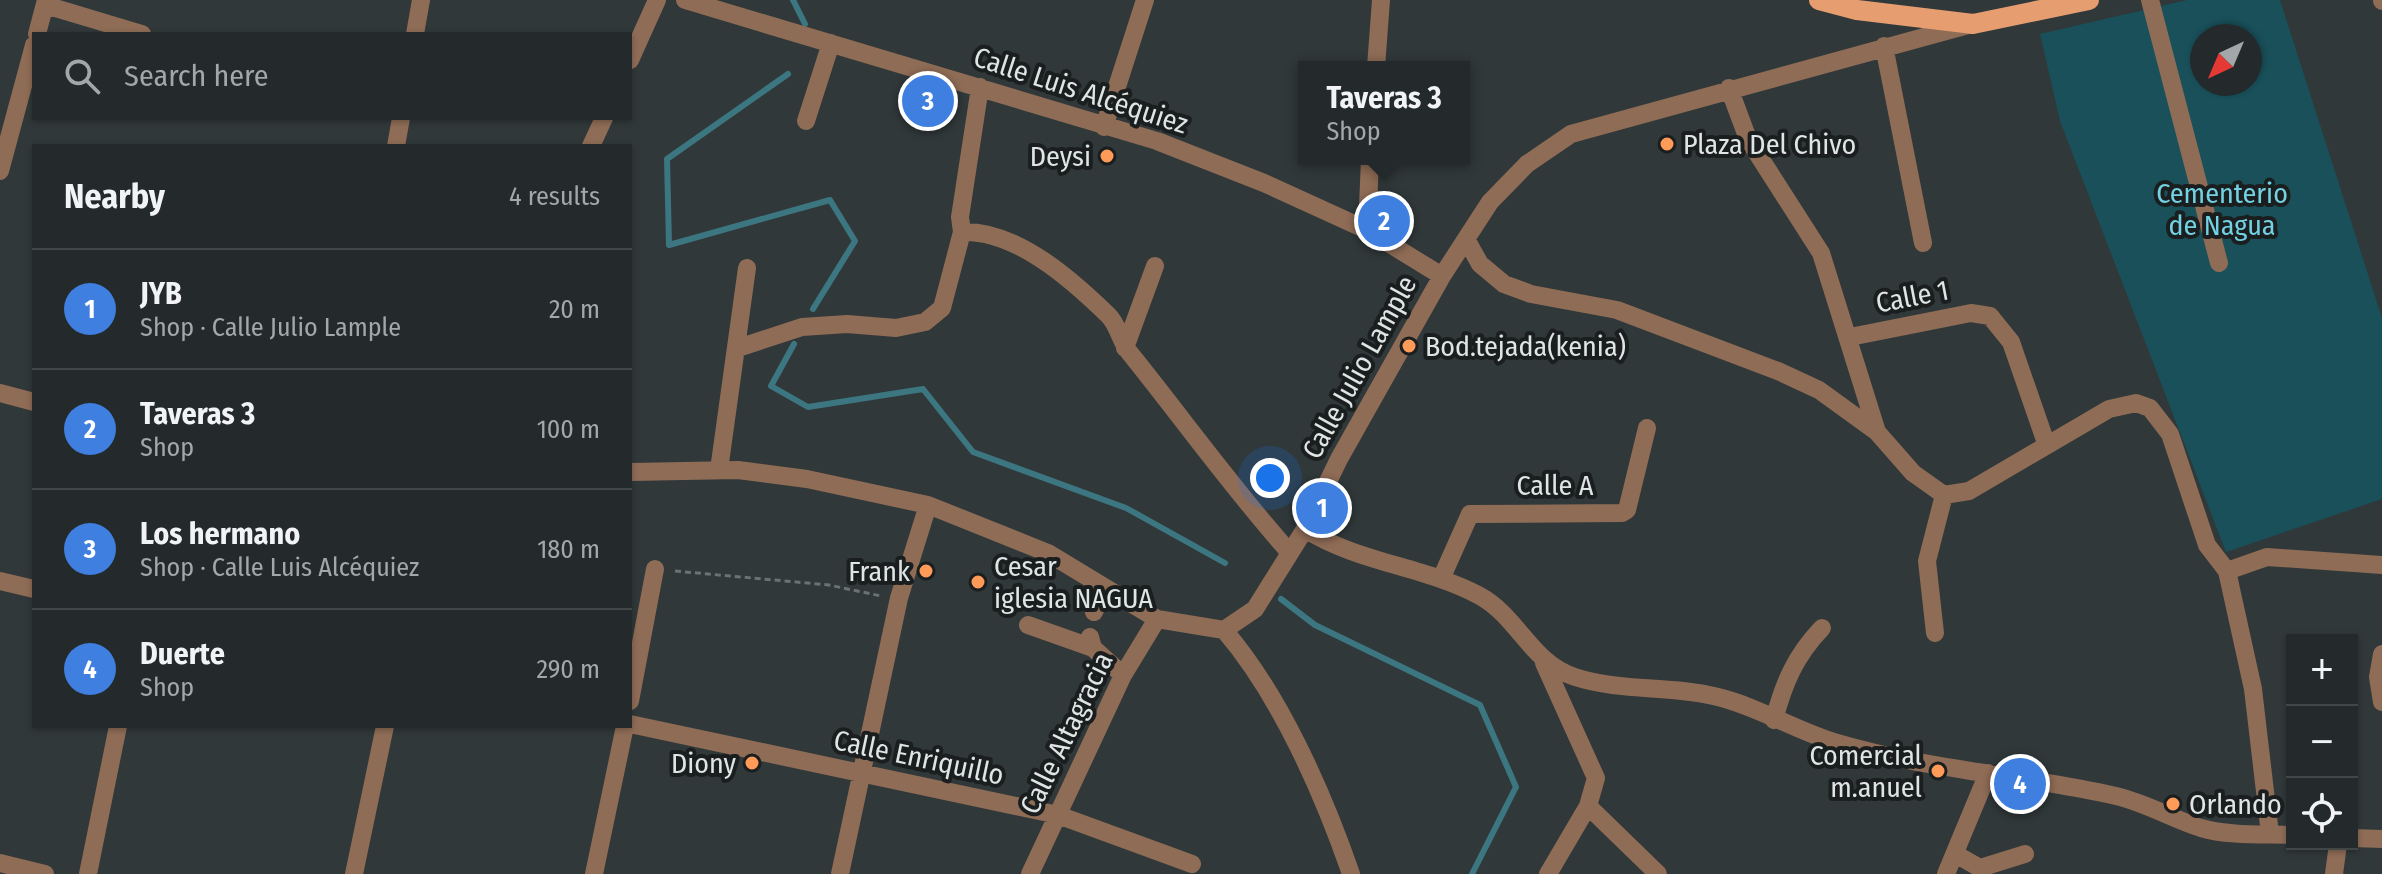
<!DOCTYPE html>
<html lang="en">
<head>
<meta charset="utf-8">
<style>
	body { margin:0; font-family:"Fira Sans Condensed",sans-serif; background:#2c3233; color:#f1f3f6 }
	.controls { position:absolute; right:24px; bottom:24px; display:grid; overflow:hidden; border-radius:0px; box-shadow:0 2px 6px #0004 }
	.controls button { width:72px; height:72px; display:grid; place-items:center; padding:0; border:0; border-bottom:2px solid #414647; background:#242a2b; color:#f1f3f6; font:40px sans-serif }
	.compass { position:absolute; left:2190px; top:24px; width:72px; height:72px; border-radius:50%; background:#242a2b; box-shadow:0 2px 6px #0004; rotate:224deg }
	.you { position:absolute; left:1270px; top:478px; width:28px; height:28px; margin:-20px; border:6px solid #fff; border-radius:50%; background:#1a73e8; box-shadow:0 0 0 12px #1a73e833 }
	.badge { display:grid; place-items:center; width:52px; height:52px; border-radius:50%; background:#fe9b59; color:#fff; font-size:26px; font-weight:700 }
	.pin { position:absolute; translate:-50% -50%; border:4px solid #fff; box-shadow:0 2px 8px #0006 }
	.popup { position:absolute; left:1298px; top:61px; width:172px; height:104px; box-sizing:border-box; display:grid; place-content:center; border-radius:0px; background:#242a2b; filter:drop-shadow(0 2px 6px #0005); font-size:26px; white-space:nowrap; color:#a3a7a9 }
	.popup b { font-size:30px; color:#f1f3f6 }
	.popup::after { content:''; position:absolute; left:50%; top:100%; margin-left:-16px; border:16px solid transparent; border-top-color:#242a2b }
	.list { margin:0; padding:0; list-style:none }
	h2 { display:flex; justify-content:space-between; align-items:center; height:104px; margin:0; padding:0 32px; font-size:34px }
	h2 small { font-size:26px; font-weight:400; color:#a3a7a9 }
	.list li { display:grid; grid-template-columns:52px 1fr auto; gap:24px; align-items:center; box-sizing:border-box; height:120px; padding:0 32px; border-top:2px solid #414647 }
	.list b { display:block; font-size:30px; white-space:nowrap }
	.list p { margin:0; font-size:26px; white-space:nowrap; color:#a3a7a9 }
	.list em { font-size:26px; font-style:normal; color:#a3a7a9 }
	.icon { flex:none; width:44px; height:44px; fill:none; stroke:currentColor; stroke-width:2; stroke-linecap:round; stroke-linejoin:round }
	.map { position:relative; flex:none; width:2382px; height:874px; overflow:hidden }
	.search { position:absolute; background:#242a2b; box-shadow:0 2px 6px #0004; left:32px; top:32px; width:600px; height:88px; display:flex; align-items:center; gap:20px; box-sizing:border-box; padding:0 28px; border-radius:0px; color:#a3a7a9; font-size:30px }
	.panel { position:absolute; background:#242a2b; box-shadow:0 2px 6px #0004; left:32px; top:144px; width:600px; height:584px; border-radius:0px }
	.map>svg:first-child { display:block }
	.green { fill:#19505a; fill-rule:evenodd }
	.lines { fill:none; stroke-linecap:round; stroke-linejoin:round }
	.stream { stroke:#3c7681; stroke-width:6 }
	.path { stroke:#6b7273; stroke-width:3; stroke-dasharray:6 4; stroke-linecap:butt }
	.minor { stroke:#8f6c56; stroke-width:18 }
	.major { stroke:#e69e71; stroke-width:20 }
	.poi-dot { fill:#fe9b59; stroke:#1b1e1f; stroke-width:3 }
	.labels { text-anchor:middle; stroke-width:8; stroke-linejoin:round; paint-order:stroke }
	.street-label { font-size:28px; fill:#dfe4e5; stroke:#1b1e1f }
	.poi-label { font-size:28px; fill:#dfe4e5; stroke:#1b1e1f; text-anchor:start }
	.park-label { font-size:28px; fill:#72d1e3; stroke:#1b1e1f }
</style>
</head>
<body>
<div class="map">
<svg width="2382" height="874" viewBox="0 0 2382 874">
	<rect width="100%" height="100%" fill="#303839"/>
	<path class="green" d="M2187,0h93l102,318v181l-156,53 -166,-431 -20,-87zM2202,36h48v48h-48z"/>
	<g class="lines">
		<path class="stream" d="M793,0l12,24
			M788,74l-121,85 2,86 161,-45 25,41 -42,68
			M794,344l-23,42 37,21 115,-18 50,63 153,56 99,55
			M1281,599l34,26 165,80 36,82 -44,87"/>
		<path class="path" d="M675,571l154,14 52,11"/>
		<path class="minor" d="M685,0l472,141 107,42 103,47 75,46
			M2150,0l69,263
			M2382,0v1
			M45,5l97,29
			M37,34l9,-34
			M415,34l6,-34
			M1884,46l39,197
			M630,60l27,-60
			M1376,67l5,-67
			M1729,88l19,51 73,114 56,179 36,41 31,22 25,-4 140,-82 27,-6 14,5 20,26 37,111 20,26 26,118 17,145
			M806,121l25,-78
			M1104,127l41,-127
			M396,146l5,-28
			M591,146l13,-28
			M0,171l34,-126
			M1367,230l3,-71
			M962,232c54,-2 109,47 146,83 10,9 12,26 21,37 54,67 104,137 161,201
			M1466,239l14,25 24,20 27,10 86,16 161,61 41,19 58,42
			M1850,337l121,-24 19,3 21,26 35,101
			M738,348l64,-21 45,-3 49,4 29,-6 17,-14 20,-76 -2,-15 20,-130
			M1125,348l30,-82
			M0,393l34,9
			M719,470l28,-202
			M630,472l108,-2 69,9 121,26 120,48 109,66 67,11c56,65 99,163 127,244
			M1305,529c53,34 119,37 175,67 38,21 52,68 95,81 46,15 96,8 143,20 41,10 78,34 119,46 91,27 187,32 279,53 30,7 57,23 85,32 27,8 63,6 91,7
			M2227,571l40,-14 115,8
			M1441,579l29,-65 152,-1 5,-3 20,-82
			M0,581l34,8
			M1094,612l11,-24
			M1028,625l65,23
			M1224,630l31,-21 50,-80 34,-70 103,-183 48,-74 37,-38 44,-30 397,-109
			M1935,633l-8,-72 17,-66
			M1090,637l3,11 30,27
			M2382,654l-4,23 4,25
			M1544,663l52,115 -8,28 -40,68
			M630,701l25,-132
			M1774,720c10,-37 21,-64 48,-92
			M630,724l428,91 134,49
			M1588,806l70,68
			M2352,838l30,1
			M1957,855l23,13 45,-14
			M0,863l45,11
			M88,874l30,-148
			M354,874l31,-148
			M594,874l31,-148
			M840,874l59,-276 29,-93
			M1030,874l93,-199 34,-56
			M1946,874l42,-101
			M2334,874l4,-30"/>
		<path class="major" d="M1819,0l38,10 116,14 116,-24"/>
	</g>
	<g class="poi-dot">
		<circle cx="1667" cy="144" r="8"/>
		<circle cx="1107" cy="156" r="8"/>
		<circle cx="1409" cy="346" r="8"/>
		<circle cx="926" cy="571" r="8"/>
		<circle cx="978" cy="582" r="8"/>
		<circle cx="752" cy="763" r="8"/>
		<circle cx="1938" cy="771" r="8"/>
		<circle cx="2173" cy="804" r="8"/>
	</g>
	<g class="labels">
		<g class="street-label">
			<text transform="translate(1081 90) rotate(18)" y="10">Calle Luis Alcéquiez</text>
			<text transform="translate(1912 296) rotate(-11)" y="10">Calle 1</text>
			<text transform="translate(1359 367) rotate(-61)" y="10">Calle Julio Lample</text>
			<text x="1555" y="495">Calle A</text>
			<text transform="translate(1066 733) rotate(-64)" y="10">Calle Altagracia</text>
			<text transform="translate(919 757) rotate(12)" y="10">Calle Enriquillo</text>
		</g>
		<g class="poi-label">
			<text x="1683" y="154">Plaza Del Chivo</text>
			<text x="1091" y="166" text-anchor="end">Deysi</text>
			<text x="1425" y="356">Bod.tejada(kenia)</text>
			<text x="994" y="576">Cesar<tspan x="994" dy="32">iglesia NAGUA</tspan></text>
			<text x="910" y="581" text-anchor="end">Frank</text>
			<text x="1922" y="765" text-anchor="end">Comercial<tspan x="1922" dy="32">m.anuel</tspan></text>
			<text x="736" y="773" text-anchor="end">Diony</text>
			<text x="2189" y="814">Orlando</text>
		</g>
		<g class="park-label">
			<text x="2222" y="203">Cementerio<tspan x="2222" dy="32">de Nagua</tspan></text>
		</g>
	</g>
</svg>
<div class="controls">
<button>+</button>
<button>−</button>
<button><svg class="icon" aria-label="locate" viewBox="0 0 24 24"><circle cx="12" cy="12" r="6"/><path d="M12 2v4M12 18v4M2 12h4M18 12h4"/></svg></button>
</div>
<svg class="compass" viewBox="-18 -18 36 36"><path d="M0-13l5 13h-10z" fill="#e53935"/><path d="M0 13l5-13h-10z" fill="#a3a7a9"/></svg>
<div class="you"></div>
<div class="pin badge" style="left:1322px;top:508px;background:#3f7fe0">1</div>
<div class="pin badge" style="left:1384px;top:221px;background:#3f7fe0">2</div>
<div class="popup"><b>Taveras 3</b>Shop</div>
<div class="pin badge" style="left:928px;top:101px;background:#3f7fe0">3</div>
<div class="pin badge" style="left:2020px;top:784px;background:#3f7fe0">4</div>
<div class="search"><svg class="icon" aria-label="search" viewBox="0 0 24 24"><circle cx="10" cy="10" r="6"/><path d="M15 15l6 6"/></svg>Search here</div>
<section class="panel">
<h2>Nearby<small>4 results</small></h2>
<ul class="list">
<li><span class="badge" style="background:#3f7fe0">1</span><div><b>JYB</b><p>Shop · Calle Julio Lample</p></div><em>20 m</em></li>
<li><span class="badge" style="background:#3f7fe0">2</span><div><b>Taveras 3</b><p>Shop</p></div><em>100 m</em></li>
<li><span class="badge" style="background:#3f7fe0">3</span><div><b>Los hermano</b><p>Shop · Calle Luis Alcéquiez</p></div><em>180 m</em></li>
<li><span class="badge" style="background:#3f7fe0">4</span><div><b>Duerte</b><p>Shop</p></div><em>290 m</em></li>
</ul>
</section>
</div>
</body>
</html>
